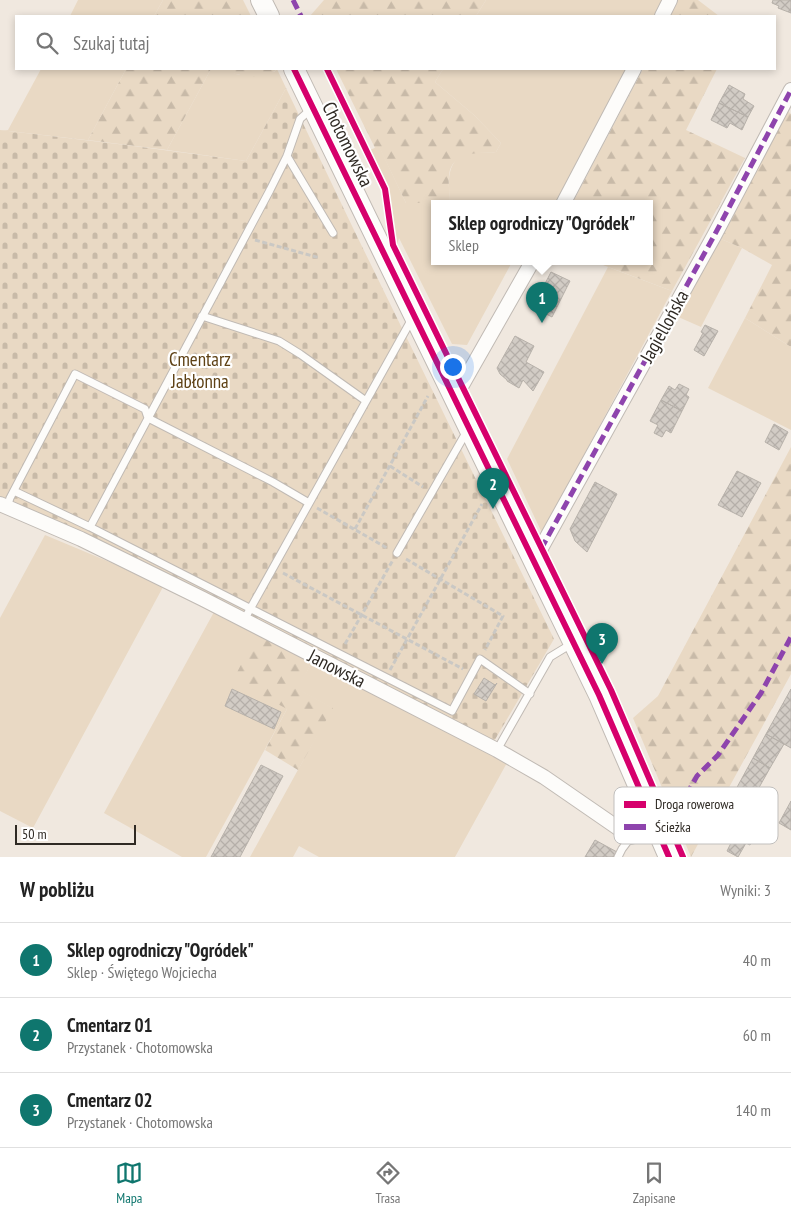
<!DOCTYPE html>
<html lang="pl">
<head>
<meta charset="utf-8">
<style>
	body { margin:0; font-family:"PT Sans Narrow",sans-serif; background:#f2f2f2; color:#222 }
	.scale { position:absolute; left:15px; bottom:12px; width:121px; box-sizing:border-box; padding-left:5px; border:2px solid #2f2a24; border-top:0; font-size:14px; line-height:18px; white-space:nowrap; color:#2f2a24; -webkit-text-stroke:4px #fff; paint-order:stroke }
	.you { position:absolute; left:452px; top:366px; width:18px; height:18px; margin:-12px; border:4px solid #fff; border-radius:50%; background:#1a73e8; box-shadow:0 0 0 8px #1a73e833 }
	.badge { display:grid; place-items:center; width:32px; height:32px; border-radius:50%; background:#0f766e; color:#fff; font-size:16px; font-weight:700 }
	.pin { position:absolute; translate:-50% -41px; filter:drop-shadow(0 1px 2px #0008) }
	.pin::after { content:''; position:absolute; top:26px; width:18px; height:15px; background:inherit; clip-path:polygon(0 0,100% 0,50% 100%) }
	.popup { position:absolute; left:431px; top:200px; width:222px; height:65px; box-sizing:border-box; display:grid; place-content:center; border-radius:0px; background:#fff; filter:drop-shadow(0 1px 4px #0005); font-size:16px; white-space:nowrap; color:#767676 }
	.popup b { font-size:19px; color:#222 }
	.popup::after { content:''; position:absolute; left:50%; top:100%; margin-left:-10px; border:10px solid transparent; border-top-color:#fff }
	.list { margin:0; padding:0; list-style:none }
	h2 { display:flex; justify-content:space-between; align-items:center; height:65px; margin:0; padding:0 20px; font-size:21px }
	h2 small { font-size:16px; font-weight:400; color:#767676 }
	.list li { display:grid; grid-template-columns:32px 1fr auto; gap:15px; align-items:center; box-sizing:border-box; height:75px; padding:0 20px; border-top:1px solid #e0e0e0 }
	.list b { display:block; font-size:19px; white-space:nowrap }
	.list p { margin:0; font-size:16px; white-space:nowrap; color:#767676 }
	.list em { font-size:16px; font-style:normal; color:#767676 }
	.icon { flex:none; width:28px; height:28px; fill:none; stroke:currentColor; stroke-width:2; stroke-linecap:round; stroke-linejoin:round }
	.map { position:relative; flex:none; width:791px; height:857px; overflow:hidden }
	.search { position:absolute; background:#fff; box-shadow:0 2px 8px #0003; left:15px; right:15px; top:15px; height:55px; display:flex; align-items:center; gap:12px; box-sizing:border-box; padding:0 18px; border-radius:0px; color:#767676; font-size:19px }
	.sheet { height:290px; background:#fff }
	nav { display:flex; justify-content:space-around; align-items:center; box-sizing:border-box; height:70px; border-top:1px solid #e0e0e0; background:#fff; font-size:14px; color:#767676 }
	nav a { display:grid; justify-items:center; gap:2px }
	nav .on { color:#0f766e }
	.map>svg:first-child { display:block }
	.grass { fill:#e9d9c4 }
	.forest { fill:url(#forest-firs) }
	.cemetery { fill:url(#cemetery-stones) }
	.building { fill:url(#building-cross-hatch); stroke:#b7b1aa }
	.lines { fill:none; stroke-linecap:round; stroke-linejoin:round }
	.lane-casing { stroke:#c0bab4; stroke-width:9 }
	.street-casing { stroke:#c0bab4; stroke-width:16 }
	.secondary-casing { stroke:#c0bab4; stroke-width:22 }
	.path { stroke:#cac8c4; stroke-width:3; stroke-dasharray:5 2.5; stroke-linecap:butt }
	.lane { stroke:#fdfcfa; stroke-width:7 }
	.street { stroke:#fdfcfa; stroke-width:14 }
	.secondary { stroke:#fdfcfa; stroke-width:20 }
	.quiet { stroke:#8e44ad; stroke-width:5; stroke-dasharray:10 5; stroke-linecap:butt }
	.cycleway-casing { stroke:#fff; stroke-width:9 }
	.cycleway { stroke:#d6006c; stroke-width:6 }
	.labels { text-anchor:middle; stroke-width:4.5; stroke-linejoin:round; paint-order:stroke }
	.street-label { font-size:19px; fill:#2f2a24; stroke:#fff }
	.park-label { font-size:19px; fill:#5e4115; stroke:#fff }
	.key { fill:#fff; stroke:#c1bfbd; stroke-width:1 }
	.key-label { font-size:14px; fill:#2f2a24 }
</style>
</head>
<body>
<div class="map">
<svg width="791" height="857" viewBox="0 0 791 857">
	<defs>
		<pattern id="forest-firs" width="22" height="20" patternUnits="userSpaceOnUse" patternTransform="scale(1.25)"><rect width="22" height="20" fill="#e9d9c4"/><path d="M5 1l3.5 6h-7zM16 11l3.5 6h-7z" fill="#c8baa8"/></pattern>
		<pattern id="cemetery-stones" width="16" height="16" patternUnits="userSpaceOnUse" patternTransform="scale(1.25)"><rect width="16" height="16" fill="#e9d9c4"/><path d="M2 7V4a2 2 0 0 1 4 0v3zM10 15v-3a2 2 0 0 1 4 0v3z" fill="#c8baa8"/></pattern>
		<pattern id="building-cross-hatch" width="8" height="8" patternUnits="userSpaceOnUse" patternTransform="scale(1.25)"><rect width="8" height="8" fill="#d2ccc5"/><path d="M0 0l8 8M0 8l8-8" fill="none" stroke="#b5afa9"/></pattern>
	</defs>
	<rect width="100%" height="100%" fill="#f0e8df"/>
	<path class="grass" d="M78,0h85l-9,16h-84z
		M486,0h175l2,1 -8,15h-179z
		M41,69h85l-38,71 58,7 -146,-17h8z
		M211,69l14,1 14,5 35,-3 3,-3 9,19 -40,73 -79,-11z
		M443,69h185l-68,135h-126v58h78l-45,83 -15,-1 -53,-106 -2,7 -8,-57 -19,-38 9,-4 27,57 44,-1c-1,-15 -5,-40 14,-47 9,-4 23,-2 32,-3l5,-9 -27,-28 -39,-33z
		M721,239l21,9 -41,79 -25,-11z
		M608,267l64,24 -130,242 -35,-74z
		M745,318l46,29v83l-83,-42z
		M45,535l67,28 51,24 -130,241 -33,-17v-193z
		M214,612l43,22 30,75 -81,148h-24l-78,-44z
		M312,662l196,99 -53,96h-136l-20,-11 -6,11h-43l82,-149 -35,-19z"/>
	<path class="forest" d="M163,0h80l8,16h-97z
		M324,0h162l-10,16h-166z
		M678,0h20l21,16h-49z
		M126,69h151c-17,16 -47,2 -66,0l-44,81 -79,-10z
		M336,69h107l-8,13 39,33 27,28 -5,9c-18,1 -44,-1 -47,23 -1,9 1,19 1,28h-44l-27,-56 -4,1z
		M643,69h74l-31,61 59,28 -73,133 -77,-29h55v-58h-78z
		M788,111l3,3v233l-46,-29 27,-53 -30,-17 -21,-9z
		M791,447v227l-100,183 -58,-139 25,-22z
		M257,634l55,28 -14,27 35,19 -35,62 -33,-20 22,-41 -54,-29z"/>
	<path class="cemetery" d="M286,88l67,140 201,411 -61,104 -493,-245v-368l126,15 120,16z"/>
	<path class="building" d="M773,0h18v13l-13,-5 1,-2 -7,-3z
		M729,85l16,9 -2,5 11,7 -6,11 -29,-14z
		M719,103l29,14 -6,13 -12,-7 -3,5 -16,-8z
		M551,272l19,9 -18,36 -19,-10z
		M705,325l13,6 -14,25 -10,-6 9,-17 -2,-1z
		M515,336l19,10 -8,16 18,10 -11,19 -10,-11 -4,8 -12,-7v-1l-7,-6 -3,-6z
		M679,384l10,5 -3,6 3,2 -7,14 -21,-11 8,-14 6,4z
		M661,400l21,11 -11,22 -5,-3 -4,7 -8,-4 4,-8 -8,-4z
		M774,424l14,8 -9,18 -14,-8z
		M737,471l24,12 -19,34 -24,-12z
		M595,482l22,12 -30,58 -12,-11 -5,-12z
		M484,678l11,7 2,-2 -11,18 -12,-7z
		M232,689l49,23 -7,17 -49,-23z
		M791,689v59l-25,-14z
		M766,734l18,10 -14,24 -17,-10z
		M753,758l17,10 -18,32 -17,-9z
		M261,765l22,11 -43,81h-29z
		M791,801v29l-12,-7z
		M731,819l11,5 1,-3 6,4 -2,3 10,6 -7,11 -4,-2 -8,14 -11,-6 4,-8 -7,-4 4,-7 -3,-2z
		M595,840l22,12 -3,5h-29z"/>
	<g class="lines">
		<g class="lane-casing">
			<path id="lane" d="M287,156l46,77
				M202,316l77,25 21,13 66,47
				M14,491l76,36 362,184 28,-52 50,35
				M7,507l3,-9 65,-124 70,35 3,9 125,64 36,21
				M90,527l180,-337 17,-34 13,-37 11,-10
				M397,553l70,-122
				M244,620l169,-303
				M497,750l53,-93 23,-14
				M618,857l4,-8 9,-12"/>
		</g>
		<g class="street-casing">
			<path id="street" d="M662,16l8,-16
				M563,204l71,-135
				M453,397l9,-12 70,-123
				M0,504l81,35 122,60 294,151 47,27 87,60 15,-33
				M532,558l9,-10 173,-312 77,-146"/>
		</g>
		<g class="secondary-casing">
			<path id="secondary" d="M261,0l8,16
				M294,69l305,626 70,162"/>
		</g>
		<path class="path" d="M255,240l65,18
			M390,466l33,21
			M317,508l70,40
			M355,529l73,-133
			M406,559l97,57 -18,34
			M283,573l180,96
			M345,644l48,-84
			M390,670l92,-166"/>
		<use href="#lane" class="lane"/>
		<use href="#street" class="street"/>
		<use href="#secondary" class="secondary"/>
		<path class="quiet" d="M293,0l8,16
			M541,549l173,-313 77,-146
			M672,837l11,-18 5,-27 9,-16 21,-21 43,-62 30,-56"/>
		<g class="cycleway-casing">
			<path id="cycleway" d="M294,69l305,626 70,162
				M327,69l58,120 8,56 218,445 72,167"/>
		</g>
		<use href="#cycleway" class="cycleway"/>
	</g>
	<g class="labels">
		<g class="street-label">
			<text transform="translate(348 144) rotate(64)" y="7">Chotomowska</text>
			<text transform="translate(664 326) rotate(-61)" y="7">Jagiellońska</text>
			<text transform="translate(337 668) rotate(27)" y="7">Janowska</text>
		</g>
		<g class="park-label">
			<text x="200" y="366">Cmentarz<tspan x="200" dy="22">Jabłonna</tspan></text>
		</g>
	</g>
	<rect x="614" y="787" width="164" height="57" rx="8" class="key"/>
	<rect x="624" y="801" width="22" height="7" fill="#d6006c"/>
	<rect x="624" y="824" width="22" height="6" fill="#8e44ad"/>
	<g class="key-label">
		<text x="655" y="809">Droga rowerowa</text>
		<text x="655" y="832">Ścieżka</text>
	</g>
</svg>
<div class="scale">50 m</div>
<div class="you"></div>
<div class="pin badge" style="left:542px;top:323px">1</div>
<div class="popup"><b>Sklep ogrodniczy &quot;Ogródek&quot;</b>Sklep</div>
<div class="pin badge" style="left:493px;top:509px">2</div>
<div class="pin badge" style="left:602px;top:664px">3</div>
<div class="search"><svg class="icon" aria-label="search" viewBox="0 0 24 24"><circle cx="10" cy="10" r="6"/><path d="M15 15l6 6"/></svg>Szukaj tutaj</div>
</div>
<section class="sheet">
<h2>W pobliżu<small>Wyniki: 3</small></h2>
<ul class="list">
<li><span class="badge">1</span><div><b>Sklep ogrodniczy &quot;Ogródek&quot;</b><p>Sklep · Świętego Wojciecha</p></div><em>40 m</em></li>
<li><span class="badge">2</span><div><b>Cmentarz 01</b><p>Przystanek · Chotomowska</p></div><em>60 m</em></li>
<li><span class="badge">3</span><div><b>Cmentarz 02</b><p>Przystanek · Chotomowska</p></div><em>140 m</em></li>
</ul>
</section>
<nav>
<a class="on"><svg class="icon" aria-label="map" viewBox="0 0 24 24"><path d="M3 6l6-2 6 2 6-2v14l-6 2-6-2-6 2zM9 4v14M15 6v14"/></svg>Mapa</a>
<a><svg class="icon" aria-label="directions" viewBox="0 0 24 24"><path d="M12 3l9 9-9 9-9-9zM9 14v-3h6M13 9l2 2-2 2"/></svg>Trasa</a>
<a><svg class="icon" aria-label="saved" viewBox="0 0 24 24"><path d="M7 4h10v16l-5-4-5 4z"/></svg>Zapisane</a>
</nav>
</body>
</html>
